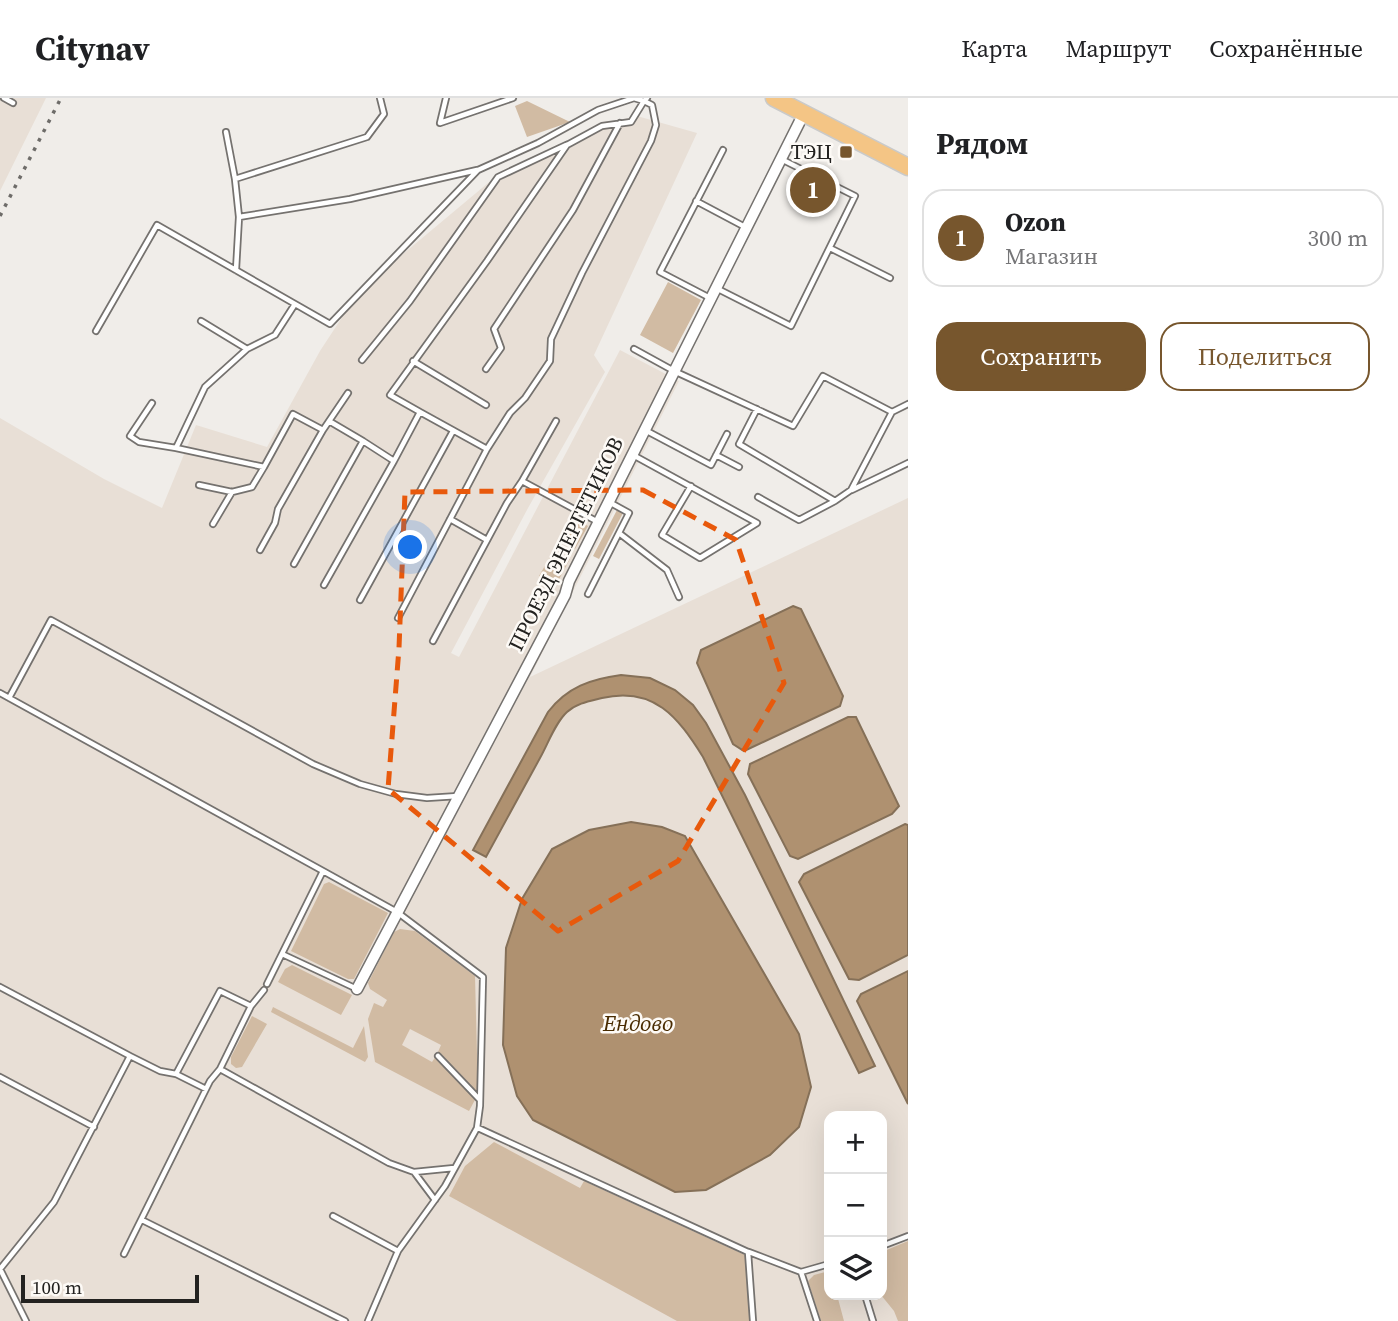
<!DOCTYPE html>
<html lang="ru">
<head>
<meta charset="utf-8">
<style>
	body { margin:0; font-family:"Source Serif 4",serif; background:#f2f2f2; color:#202124 }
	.controls { position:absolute; right:21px; bottom:21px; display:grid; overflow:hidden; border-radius:14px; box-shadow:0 7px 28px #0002 }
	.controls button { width:63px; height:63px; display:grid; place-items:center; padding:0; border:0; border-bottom:2px solid #e0e0e0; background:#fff; color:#202124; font:35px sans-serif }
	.scale { position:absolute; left:21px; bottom:18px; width:178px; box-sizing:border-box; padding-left:7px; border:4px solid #232220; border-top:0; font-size:19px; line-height:24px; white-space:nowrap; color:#232220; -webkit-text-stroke:5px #fdfaf6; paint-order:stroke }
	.you { position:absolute; left:411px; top:450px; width:24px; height:24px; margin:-18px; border:5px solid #fff; border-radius:50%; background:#1a73e8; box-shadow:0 0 0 10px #1a73e833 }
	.badge { display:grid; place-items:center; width:46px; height:46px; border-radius:50%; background:#77562d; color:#fff; font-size:23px; font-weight:700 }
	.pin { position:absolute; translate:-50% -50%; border:4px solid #fff; box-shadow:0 2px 7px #0006 }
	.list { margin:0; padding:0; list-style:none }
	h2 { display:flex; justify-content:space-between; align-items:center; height:91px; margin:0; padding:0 28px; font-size:30px }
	h2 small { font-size:23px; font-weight:400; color:#757577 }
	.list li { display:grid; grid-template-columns:46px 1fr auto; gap:21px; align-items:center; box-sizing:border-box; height:98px; margin:0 14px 14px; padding:0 14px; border:2px solid #e0e0e0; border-radius:21px }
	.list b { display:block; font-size:26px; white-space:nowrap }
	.list p { margin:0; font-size:23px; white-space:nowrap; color:#757577 }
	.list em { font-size:23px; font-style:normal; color:#757577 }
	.actions { display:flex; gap:14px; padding:21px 28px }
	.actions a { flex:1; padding:16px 0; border:2px solid #77562d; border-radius:21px; text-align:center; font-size:24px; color:#77562d }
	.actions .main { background:#77562d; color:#fff }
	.icon { flex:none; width:38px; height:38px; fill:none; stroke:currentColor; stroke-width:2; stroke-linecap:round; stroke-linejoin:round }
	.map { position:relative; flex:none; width:908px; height:1223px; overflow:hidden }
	header { display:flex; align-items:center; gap:42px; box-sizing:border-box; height:98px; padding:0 35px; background:#fff; border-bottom:2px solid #e0e0e0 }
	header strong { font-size:33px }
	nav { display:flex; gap:38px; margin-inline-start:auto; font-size:24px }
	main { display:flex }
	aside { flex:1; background:#fff }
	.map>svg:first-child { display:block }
	.built { fill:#e8dfd6; fill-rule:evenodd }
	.green { fill:#d1bba3 }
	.water { fill:#af9170; stroke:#857058; stroke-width:2 }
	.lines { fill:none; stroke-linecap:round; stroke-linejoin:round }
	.lane-casing { stroke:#75726f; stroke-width:8 }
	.street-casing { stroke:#75726f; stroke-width:13 }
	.primary-casing { stroke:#cacac9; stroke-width:19 }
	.lane { stroke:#fff; stroke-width:4.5 }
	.street { stroke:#fff; stroke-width:10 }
	.primary { stroke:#f4c585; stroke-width:16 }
	.rail { stroke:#6e6c69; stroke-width:3.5; stroke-dasharray:3.5 7; stroke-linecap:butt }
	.marked { fill:none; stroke:#e8590c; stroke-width:5; stroke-dasharray:14 9; stroke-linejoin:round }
	.poi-dot { fill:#77562d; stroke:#fdfaf6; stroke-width:2.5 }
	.labels { text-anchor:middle; stroke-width:5; stroke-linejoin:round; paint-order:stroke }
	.poi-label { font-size:21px; fill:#232220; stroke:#fdfaf6; text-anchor:end }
	.street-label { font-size:21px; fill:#232220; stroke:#fdfaf6 }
	.water-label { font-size:23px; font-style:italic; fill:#492b00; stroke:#fdfaf6 }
</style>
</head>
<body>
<header>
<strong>Citynav</strong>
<nav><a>Карта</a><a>Маршрут</a><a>Сохранённые</a></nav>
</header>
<main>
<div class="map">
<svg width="908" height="1223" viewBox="0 0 908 1223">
	<rect width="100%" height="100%" fill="#f0ede9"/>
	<path class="built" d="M0,0h46l-46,93z
		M637,18l60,17 -103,222 11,17 -77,136 -77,145 8,4 161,-307 59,31 -149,296 378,-179v823h-908v-903l104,61 58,29 34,-83 71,22 53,-96 40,-61 134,-112 110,-54zM829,1018h53v179h-53z"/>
	<path class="green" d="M527,3l43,21 -43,15 -12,-31z
		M668,184l33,18 -28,53 -33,-18z
		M617,412l6,3 -24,46 -6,-3z
		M572,419l16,9 -13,23 -16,-9z
		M554,452l16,9 -14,26 -17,-9z
		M329,784l59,31 -34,66h-6l-57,-28 33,-67z
		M400,831l15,2 60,45 3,118 -40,-42 3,-7 -31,-16 -8,16 30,17 4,-6 40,42 -7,13 -94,-49 -7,-43 6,-16 9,4 4,-7 -17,-11 -2,-6 26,-51z
		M292,867l60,30 -11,20 -63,-33 7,-13z
		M273,909l80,41 11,-22 4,31 -3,5 -94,-50z
		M252,918l15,8 -25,43 -6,1 -5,-4v-7z
		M494,1044l86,46 4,-7 161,74 6,66h-74l-228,-125 16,-30z
		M908,1143v80h-10l-4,-10 -13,-16 1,-43z
		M829,1173v24h8l7,26h-23l-13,-40 6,-6z"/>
	<path class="water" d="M793,508l8,3 42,87 -3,10 -96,45 -11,-7 -36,-81 4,-13z
		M621,577l29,3 25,12 18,15 13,18 39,72 130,271 -16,7 -156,-316c-25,-40 -49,-71 -101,-59 -12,3 -25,5 -35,14 -12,11 -19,32 -27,46 -18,33 -36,66 -54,99l-13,-7 75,-138c19,-25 43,-33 73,-37z
		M848,619h8l43,89 -7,8 -94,45 -8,-3 -42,-82 2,-10z
		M631,724l31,5 23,9 114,198 12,53 -12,40 -29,28 -64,35 -31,2 -142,-72 -16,-24 -14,-51 3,-97 16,-49 30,-50 37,-19z
		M905,726l3,1v130l-49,25 -10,-1 -50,-97 5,-8z
		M908,873v133l-51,-103 4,-7z"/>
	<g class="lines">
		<g class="lane-casing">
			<path id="lane" d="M4,0l9,5
				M446,0l-6,25 73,-25
				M226,34l9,47 132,-42 17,-23 -4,-16
				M235,81l4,38 111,-18 127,-29
				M696,103l49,26
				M830,150l60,30
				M236,172l3,-53
				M716,190l75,38 64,-130 -74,-37
				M710,200l-50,-26 63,-122
				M201,223l46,28 28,-14 20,-31
				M96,233l61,-106 173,99 148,-154 60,-27 60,-33 36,-12 10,3 3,-3
				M634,251l40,22 119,55 30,-50 69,36 16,-8
				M362,262l48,-59 88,-124 68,-32
				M413,263l73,44
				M486,271l15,-21 -7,-19 79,-119 47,-87
				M152,305l-22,33 9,6 37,6 29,-61 42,-38
				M757,311l-18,35 96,57 16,-11 41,-78
				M556,323l-34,60 76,41
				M645,332l66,35 16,-31
				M176,350l88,19 29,-53 30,16 25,-37
				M633,357l124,68 -57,35 -38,-23 29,-49
				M716,357l23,12
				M394,363l26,-49 -30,-17 97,-134 80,-116 35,-19 29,-4 13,-21 8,4 4,20 -5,16 -69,132 -31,66 -1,22 -25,37 -15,15 -23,36 -67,-37
				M199,387l33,7 20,-5 12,-20
				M852,392l56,-27
				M758,399l41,23 36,-19
				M450,421l37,21
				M213,426l19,-32
				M619,435l48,37 12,27
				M260,452l15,-27 3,-14 45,-79
				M294,466l69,-123 -34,-20
				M324,487l70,-124 -31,-20
				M588,496l41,-81 -20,-11
				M360,502l93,-169
				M398,520l89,-169
				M433,543l74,-138 15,-22
				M0,595l323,178
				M9,600l42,-78 262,144 47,20 36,10 31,4 31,-2
				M282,856l75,35
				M267,886l56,-113 74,41 86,65 -3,129 -3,22 -32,58 -47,65 -30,70
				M0,889l130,69
				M251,908l-31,63 169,94 25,9
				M438,958l42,44
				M176,976l30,15
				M0,979l94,50
				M478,1030l270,124 5,69
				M435,1102l-21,-28 40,-4
				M333,1118l65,35
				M142,1122l203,101
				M882,1148l26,-10
				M749,1154l52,20 16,49
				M124,1156l86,-173 10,-12
				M0,1171l54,-67 76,-146 30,15 16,3 44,-83 31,15 13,-16
				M0,1171l26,52
				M801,1174l28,-8
				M865,1197l8,26"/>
		</g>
		<g class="street-casing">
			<path id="street" d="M357,891l208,-394 4,-14 235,-468"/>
		</g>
		<g class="primary-casing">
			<path id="primary" d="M774,0l134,69"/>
		</g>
		<use href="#lane" class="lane"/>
		<use href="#street" class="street"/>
		<use href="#primary" class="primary"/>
		<path class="rail" d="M0,118l61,-118"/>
	</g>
	<path class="marked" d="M643,392l93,50 48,143 -106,178 -120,70 -170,-142 11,-141 6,-156z"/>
	<rect class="poi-dot" x="839" y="47" width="14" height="14" rx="3.5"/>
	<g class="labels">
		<g class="poi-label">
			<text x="832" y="61">ТЭЦ</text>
		</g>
		<g class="street-label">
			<text transform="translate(566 446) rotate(-64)" y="7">ПРОЕЗД ЭНЕРГЕТИКОВ</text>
		</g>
		<g class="water-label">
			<text x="638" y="933">Ендово</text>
		</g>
	</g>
</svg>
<div class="controls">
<button>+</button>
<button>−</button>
<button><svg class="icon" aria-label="layers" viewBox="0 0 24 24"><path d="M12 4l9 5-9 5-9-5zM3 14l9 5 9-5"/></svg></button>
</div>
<div class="scale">100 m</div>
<div class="you"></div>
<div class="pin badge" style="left:813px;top:92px">1</div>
</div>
<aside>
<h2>Рядом<small></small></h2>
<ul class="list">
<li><span class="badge">1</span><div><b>Ozon</b><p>Магазин</p></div><em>300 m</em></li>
</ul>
<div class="actions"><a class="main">Сохранить</a><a>Поделиться</a></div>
</aside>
</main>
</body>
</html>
